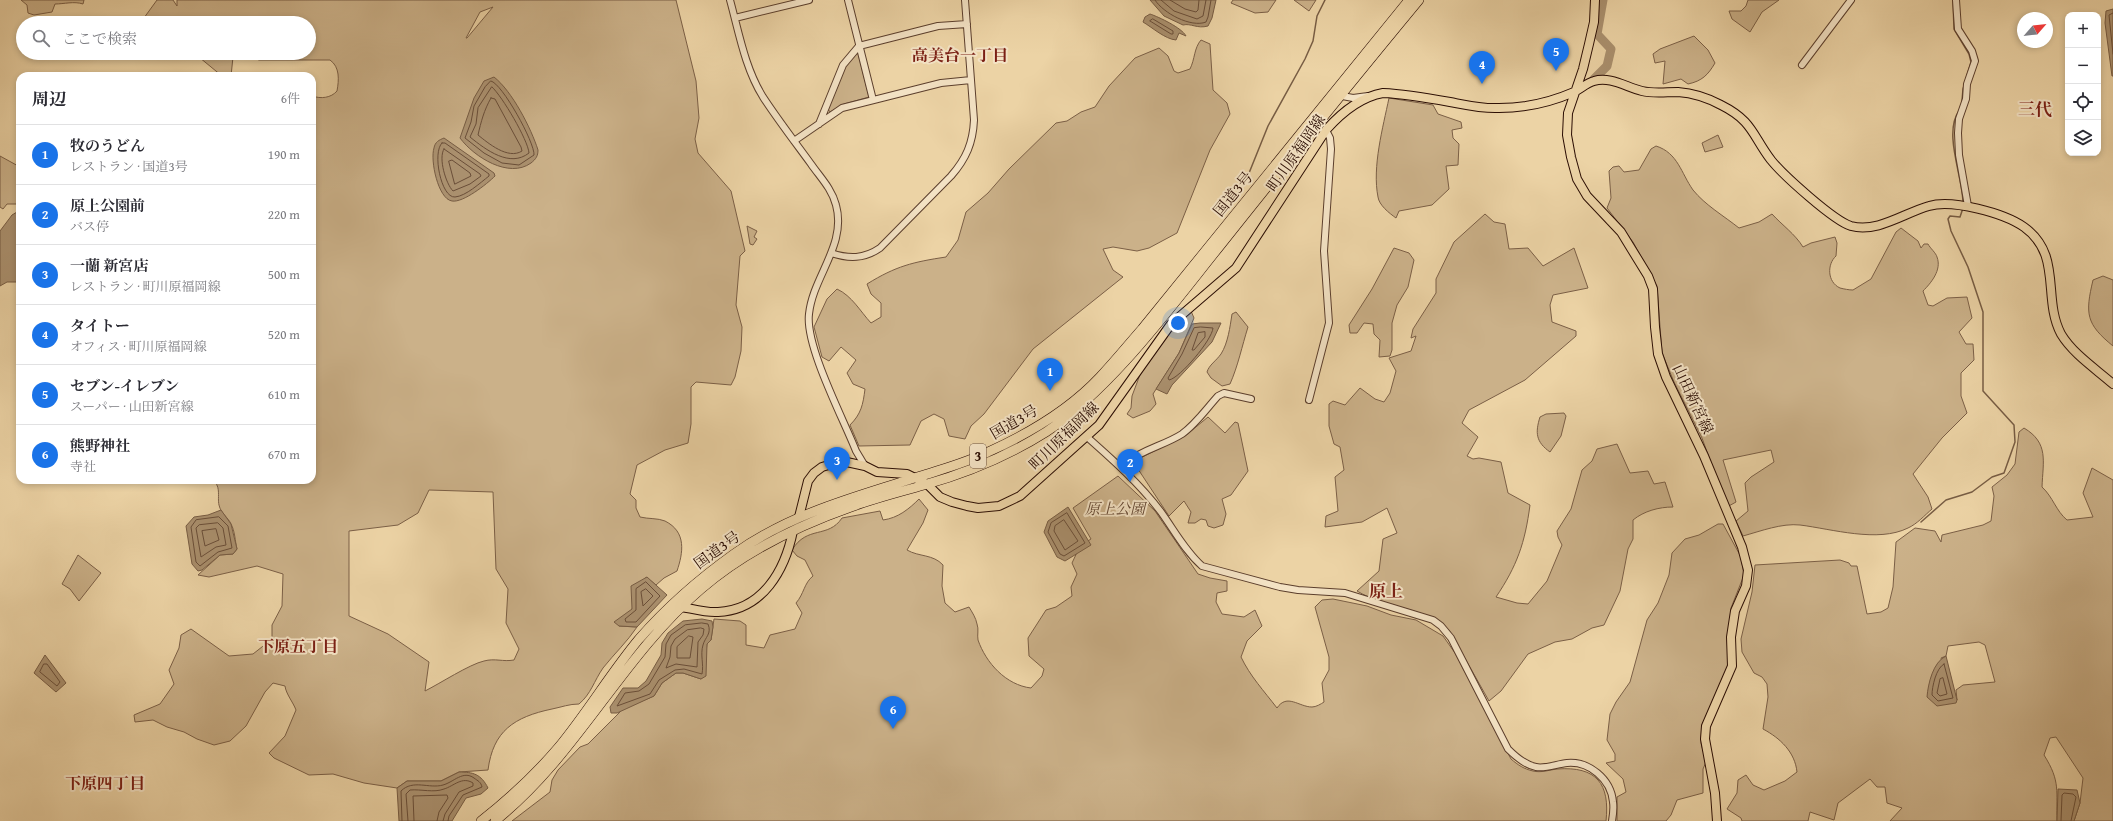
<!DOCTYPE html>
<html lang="ja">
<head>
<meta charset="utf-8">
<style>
	body { margin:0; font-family:"Gentium Book Plus","Noto Serif JP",serif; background:#f7f7f7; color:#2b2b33 }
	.controls { position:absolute; right:12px; top:12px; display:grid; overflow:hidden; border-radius:8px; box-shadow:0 2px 6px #0003 }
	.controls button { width:36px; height:36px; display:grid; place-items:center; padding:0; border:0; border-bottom:1px solid #e1e1e2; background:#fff; color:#2b2b33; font:20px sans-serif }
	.compass { position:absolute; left:2017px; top:12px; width:36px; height:36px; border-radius:50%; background:#fff; box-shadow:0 2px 6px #0003; rotate:62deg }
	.you { position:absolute; left:1178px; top:323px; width:14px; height:14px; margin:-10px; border:3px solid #fff; border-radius:50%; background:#1a73e8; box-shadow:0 0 0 6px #1a73e833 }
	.badge { display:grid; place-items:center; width:26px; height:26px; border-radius:50%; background:#1a73e8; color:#fff; font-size:13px; font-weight:700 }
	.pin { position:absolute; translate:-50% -33px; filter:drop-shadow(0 1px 2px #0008) }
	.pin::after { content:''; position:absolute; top:21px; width:14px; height:12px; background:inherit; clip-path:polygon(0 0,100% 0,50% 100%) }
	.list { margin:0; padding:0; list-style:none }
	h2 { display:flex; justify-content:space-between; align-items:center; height:52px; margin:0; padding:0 16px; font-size:17px }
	h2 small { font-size:13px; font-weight:400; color:#7c7c81 }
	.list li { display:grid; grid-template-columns:26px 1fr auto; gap:12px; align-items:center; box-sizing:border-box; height:60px; padding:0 16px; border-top:1px solid #e1e1e2 }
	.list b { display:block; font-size:15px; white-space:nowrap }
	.list p { margin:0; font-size:13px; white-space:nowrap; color:#7c7c81 }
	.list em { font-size:13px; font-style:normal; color:#7c7c81 }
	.icon { flex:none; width:22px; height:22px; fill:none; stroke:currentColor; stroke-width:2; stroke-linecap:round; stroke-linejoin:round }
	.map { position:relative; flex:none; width:2113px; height:821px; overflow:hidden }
	.search { position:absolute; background:#fff; box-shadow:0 2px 6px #0003; left:16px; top:16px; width:300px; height:44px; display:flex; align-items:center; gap:10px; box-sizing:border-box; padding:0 14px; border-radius:22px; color:#7c7c81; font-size:15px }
	.panel { position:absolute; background:#fff; box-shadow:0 2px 6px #0003; left:16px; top:72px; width:300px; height:412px; border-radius:12px }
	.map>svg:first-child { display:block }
	.green { fill:#cbb189; stroke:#7b5f46; fill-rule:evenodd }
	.water { fill:#aa906e; stroke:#775c43 }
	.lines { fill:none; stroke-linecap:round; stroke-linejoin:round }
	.shore { stroke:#6a4e38; stroke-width:1 }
	.stream { stroke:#775c43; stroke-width:1.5 }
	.river { stroke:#aa906e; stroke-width:9 }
	.minor-casing { stroke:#5b3e2c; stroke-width:8 }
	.major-casing { stroke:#2b0d03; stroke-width:10 }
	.highway-casing { stroke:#2b0d03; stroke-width:10 }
	.minor { stroke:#f3e2c4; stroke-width:6 }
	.major { stroke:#ecd3a5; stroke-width:8 }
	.highway { stroke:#ecd3a5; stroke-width:9 }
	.labels { text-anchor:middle; stroke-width:4; stroke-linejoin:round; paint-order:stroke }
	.shield { fill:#f3e2c4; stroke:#674d3d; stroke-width:1 }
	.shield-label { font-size:14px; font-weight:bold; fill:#2b0d03 }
	.street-label { font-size:15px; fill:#2b0d03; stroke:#f3e2c4 }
	.park-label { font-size:15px; font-style:italic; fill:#634632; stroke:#f3e2c4 }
	.neighbourhood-label { font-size:16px; font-weight:bold; fill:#7a1f14; stroke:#f3e2c4 }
	.quarter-label { font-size:17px; font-weight:bold; fill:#7a1f14; stroke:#f3e2c4 }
</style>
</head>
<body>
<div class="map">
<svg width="2113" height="821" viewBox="0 0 2113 821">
	<rect width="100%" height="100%" fill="#ecd3a5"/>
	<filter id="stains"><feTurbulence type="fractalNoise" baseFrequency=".005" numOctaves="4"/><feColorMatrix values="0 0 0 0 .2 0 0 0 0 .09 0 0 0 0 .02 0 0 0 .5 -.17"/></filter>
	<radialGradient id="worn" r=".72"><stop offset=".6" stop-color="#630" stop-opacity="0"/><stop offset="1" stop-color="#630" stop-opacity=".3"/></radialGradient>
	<path class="green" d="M21,0h63l-1,4c-9,-3 -19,0 -28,0l-3,8 -18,3 -6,-2 -1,-8z
		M157,0h16l4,6v-6h499l20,81 3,37 -4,21 3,14 33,38 14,60 -5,5 -4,49 6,22 -1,24 -6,26 -4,8 -35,-3 -5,5v37l-3,19 -23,7 -28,15 -7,29 6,6v8l4,9c8,2 18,1 25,4 22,11 18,32 12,50l-13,7 -8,7 -10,-8 -14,32 -13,17 18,1c-10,15 -23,27 -34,41 -9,13 -12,26 -24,36 -10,0 -17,3 -27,5 -38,8 -59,22 -64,61l-29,2 -18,9h-34l-10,7 -33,-5 -31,-9 -24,1 -35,-17 -5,-5 16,-17 11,-26c-3,-8 -10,-16 -11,-24l-12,-3 -8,9 -19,34 -16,15 -16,4 -17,-6 -13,-7 -17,-5 -14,-7 -18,2 -1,-7 26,-11 14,-20 -5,-14 10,-22 2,-13 10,-6 38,27 24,-2 19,-15v-14l10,-19 1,-32 -26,-8 -48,11 -11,-2 22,-20 13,-1 4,-5c-2,-8 -2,-18 -6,-25 -3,-7 -10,-10 -12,-19 -2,-8 3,-21 -8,-25h101v-384c9,3 19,2 25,-5 2,-11 3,-24 -7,-31h-71l-18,-7h68v-30l-168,-1zM493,7l-26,31h-1l14,-26zM429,490l64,2 3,77 12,20 -2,34 13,26 -5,11c-11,2 -19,-2 -30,1 -14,3 -45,23 -59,30l4,-29 -41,-28 -39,-18v-85l49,-6 20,-12z
		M1233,0h43l-8,12 -13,1 -24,-10z
		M1294,0h22l-7,11z
		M1748,0h31l-17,12 -12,20 -18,-13 -3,-8h12l5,-5z
		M1694,36l14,14 7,13c-7,12 -13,18 -27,21l-7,-5 -18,5 2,-23 -10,2 -2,-9 7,-5z
		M1201,40l9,4 3,46 14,13 3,11 -20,36 -33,83 -28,15 -12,3 -24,-4 -10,2 10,21 10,7 -90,72 -49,65 -13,12 -6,13 -16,-3 -5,-17 -10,-5 -13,7 -11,24 -51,1 -9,-21c11,-11 13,-20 15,-36l-12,-5 -6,-11 9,-13 -15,-13 -12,14 -7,-4 -8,-30 13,-28 10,-10c15,7 23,22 34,34l10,-6v-14l-10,-9 -4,-10c29,-18 46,-22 79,-27l12,-17 8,-28 22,-19 21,-24 47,-46 11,-2 14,-9 14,-5 14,-21 26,-28 24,-10 9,8 6,15 4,2 12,-4c5,-10 4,-21 11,-29z
		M856,52l2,1 11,44 -25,7 -14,8 -2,-3 18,-45z
		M194,53h44l-5,4 -2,19h-9z
		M1389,98l44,7 5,9 23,8 1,6 -10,2 1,8 6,6 -1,21 -12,1 3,23 -17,16 -33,6 -3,7c-7,-5 -17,-13 -18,-21 -6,-30 5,-70 11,-99z
		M1718,135l5,12 -18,5 -3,-9z
		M1656,146c22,7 25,27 37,44 12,15 31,26 46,38l20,-6 13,-8c10,11 23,20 31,33l8,-4 24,-6 2,6 -1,13c-9,8 -9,26 4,32 4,1 9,2 13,2l18,-11 25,-47 5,-4 17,13 3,7 3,-4h4c2,4 8,9 9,13 5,13 -6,26 -14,34l5,14 5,1 14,-8 20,-1 5,21 -13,14 7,12h7l1,16 -13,13v23l6,17 -25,25 -29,36 15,23 4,12c-7,6 -15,15 -24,19 -30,15 -76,1 -108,-3 -18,-2 -39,6 -57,11l-7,-15 12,-10 -3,-28 6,-6 23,-15 -3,-12 -48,10 13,42 -9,5 -25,-69 -28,-56 -12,-29 -5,-67 -24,-44 -26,-34 4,-10 -2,-27 4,-4 6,-1 5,6 15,-2 12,-21z
		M0,156l20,11v37h-13l-4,5 -3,-2z
		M1485,214l9,8 11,2 4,25 19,-1 15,18 31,-18 14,40 -35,7 -3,10 2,17 24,9v5l-51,44 -56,30 -7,13 16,14 -11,19 6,3 6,-1 22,4 7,31 22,12c-5,38 -13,61 -34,92l21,6 11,1 19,-23 15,-36 -4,-8 -1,-6 14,-22 11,-39 10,-9 5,-12 20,-5 13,29 18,-2 6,13 11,-2 8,25c-14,0 -29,4 -40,13v19l-5,10 -8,42 -16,34 -12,3 -20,11 -17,3 -27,12 -27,37 -12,10 -40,-71c-22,-19 -43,-20 -69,-29 -8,-2 -16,-6 -23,-10l22,-20 4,-32 14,-6 -10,-25 -25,14 -37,5 1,-11 12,-5 -3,-34 9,-7 -4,-23 -6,-3 -5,-18v-22l4,-3 12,4 15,-17 15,11 9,3 6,-9 6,-22 -7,-13 22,-7 5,-15 -5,2 2,-9 23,-36v-14l18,-37z
		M747,226l10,5 -3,6 3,2 -4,6 -3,-1z
		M1394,248l15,5 5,7 -6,27 -11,18 -5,18v27l-2,6 -11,1 1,-17 -6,-6 -1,-10 -9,-1 -7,10h-7l-1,-8 23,-36z
		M2103,276l10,4v66c-27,-22 -28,-32 -20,-66z
		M1191,311l3,7 -15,35 -26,41 3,10 -6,7 -17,7 -6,-4 4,-6 1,-12 12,-32 35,-44z
		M1236,312l12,15c-6,19 -10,39 -18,57l-8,2 -11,-8 -4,-6c2,-7 9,-11 14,-18 7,-11 9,-27 11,-40z
		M1564,413l2,3 -5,20 -11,16c-14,-10 -15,-19 -10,-35l6,-3z
		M1208,417l17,16 10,-11 3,1 10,48 -17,24 -9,4 4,15 -3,11 -9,3 -6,-2 -2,-6 -5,-1 -6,4h-7l3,-11 -7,-11 -15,15 -33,-50v-6l49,-24z
		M2024,428c25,15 19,33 18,59 11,10 14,24 25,33l26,-3 -10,-24 9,-25 21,12v341h-39l6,-18 3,-25 -27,-41 -6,1 -6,17c17,27 12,36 13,66h-167l12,-13 -15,-5 -2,-16h-8l-7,-8 -32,24 -4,17 -24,-8 -2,9h-66l-1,-3 -14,-9 10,-16 1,-13 8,-5 7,10 11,5 21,-9 12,-9c-2,-20 -17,-34 -34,-43l5,-32 -1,-13 -5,-7 -8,-4 -12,-21 -1,-13 11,-47 3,-27 85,-5 9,3 2,3h6l10,48 14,-2 7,-4 5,-21 3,-45 19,-14 20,3 6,11 1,-7 41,-10 8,-4 3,-25 -2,-9 15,-12 8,-11 4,-32zM1979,642l6,3 10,37 -32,3 -7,5 1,10 -16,-42 5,-2 2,-10z
		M1118,476l37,35 43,63 12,4 17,3v10l-10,2 -1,9 6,12 22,3 11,-7 7,16 -15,15 -6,16c9,19 23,34 36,51 10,-15 22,-1 35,-1 4,0 9,-3 12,-5l-2,-19 7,-13v-13l-14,-50 7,-7 11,-1 34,7 24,9 25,5 27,16 12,17 56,106c7,6 13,10 22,12 8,2 16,-1 24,-2 40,-3 53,15 49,52h-1094l38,-29 2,-12 6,-10 22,-23 8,-3 35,-35 31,-13 8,-13 14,-10h7l18,6c6,-12 4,-22 6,-35l4,-4 3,-21 26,2 6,4v20l18,3 6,-13 25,-6 7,-16 -6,-10c8,-9 8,-20 17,-27l-8,-16 -8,-4 -5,-6c15,-25 36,-11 50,-32l38,-7 3,9c15,-2 26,-11 36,-21l9,11 -5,13 -16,27c12,7 26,4 36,15l-1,21 3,17 10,9 14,-5c3,5 7,11 8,17 2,5 0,11 1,16 8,23 28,45 53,48l11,-12 2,-7 -15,-13 -1,-18 18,-28 10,-3 16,-11 -1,-9 6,-13 -5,-11 8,-17 11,-7 -18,-31z
		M1718,524h5l18,33 3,18 -13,33 -2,24v29l-3,12 -24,52 -1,18 5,19 -3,7v24l-26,7 -6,15 -5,6h-49v-24l9,-5 -3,-13 -17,-16 9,-2v-7l-8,-14 3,-26 6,-12 14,-20 17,-62 11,-17 11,-28 3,-22 13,-14 14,-4z
		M78,555l23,18 -22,28 -9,-12 -8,-5z"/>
	<path class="water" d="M1150,0h66l-4,18 -4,8c-11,3 -17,-3 -25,-1l-19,-9z
		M2113,9v67h-1l-7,-53 1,-12z
		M1150,14c9,3 32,14 36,22l-7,-3 -3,7c-11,-1 -23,-12 -33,-18l2,-5z
		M494,77c18,14 37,51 44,73 0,6 -2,9 -7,13 -22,16 -57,-6 -71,-25l14,-40 10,-17z
		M444,138l50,35 1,3c-8,8 -32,27 -43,25 -14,-2 -22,-41 -18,-53 1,-6 5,-8 10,-10z
		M17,212l3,1v69h-13l-7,4v-55l12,-16z
		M1200,323h21l-9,19 -40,43 -5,9 -11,-5 23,-36 13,-29z
		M1068,507l23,38 -26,16 -8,-4 -13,-25 4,-11z
		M221,510l10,14 6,25 -4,5 -13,1 -18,15 -4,1 -6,-7 -6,-38 8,-9 14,-2z
		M647,577l20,18 -30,32 -18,-1 -5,-4 18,-13 -1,-23z
		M702,619l10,2 1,6 -2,13 -4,4 -1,32 -5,3 -18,-6h-7l-14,10 -8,13 -37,17h-6l-1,-6 13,-19h15l8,-7 15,-26 1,-12 6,-10 15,-12z
		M45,655l21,28 -10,9 -22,-19z
		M1946,656l11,44 -1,3 -19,3 -10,-9c1,-13 6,-35 19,-41z
		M459,772c14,0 22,2 29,16l-7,6 -15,4 -14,23h-53l-2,-33 10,-7h34z
		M2058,789l19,1 3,13 -6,18h-17z"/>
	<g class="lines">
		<path class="shore" d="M1155,0c8,13 36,28 51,22l2,-5 3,-17
			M1161,0l13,11 23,8 6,-3 3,-16
			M1170,0l15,9 11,3 2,-2 1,-10
			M2113,13l-4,2 4,39
			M1153,19l20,12v3h-2l-21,-13z
			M491,81c11,2 44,62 43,74l-15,10 -17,-2 -18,-10 -19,-15 6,-16 3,-16 11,-19z
			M492,87c10,9 36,53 37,66 -19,15 -43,-3 -59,-16l6,-13 2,-16z
			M491,98l4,1 26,48 1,4c-14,9 -34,-8 -44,-16 3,-13 6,-25 13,-37z
			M442,143h3l44,31v2c-9,7 -23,20 -34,21 -14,1 -23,-45 -13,-54z
			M444,149l36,25 1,2 -11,8 -17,7c-7,-7 -15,-33 -9,-42z
			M449,161l3,-1 18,13 1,3 -16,8z
			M1201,327l12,1c-1,12 -33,50 -44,52l-1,-2 14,-24 12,-26z
			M1205,332v5l-11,13h-2l6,-17z
			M1067,513l18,30 -21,13 -4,-2 -12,-22 3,-9z
			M219,517l9,9 4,22 -14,4 -18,14 -4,-4 -5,-35 5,-7z
			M1064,520l14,21 -13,9 -11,-19 1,-5z
			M218,523l5,5 3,17 -10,2 -15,10 -5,-29 3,-3z
			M216,529l3,11 -14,6 -3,-15z
			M646,582l14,14 -24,26h-10l-1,-3 11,-9v-21z
			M646,589l7,7 -10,10 -2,-14z
			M702,623l6,1c4,10 -3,13 -5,21 -3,10 1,19 -1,29l-18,-5 -9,1 -16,10 -9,14 -33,12 8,-13 14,-2 10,-7 16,-27 1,-13 5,-9 14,-10z
			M701,628l3,1 -1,6 -5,7 -1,25 -21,-3 -10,4 4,-11 1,-11 4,-7 12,-9z
			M689,636l4,1 -3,21h-13v-11z
			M44,664h3l13,18 -3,4 -17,-14z
			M1944,664l9,34 -15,3 -6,-6c0,-8 4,-27 12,-31z
			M1943,678l4,16 -7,2 -3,-3 3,-14z
			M402,821l-1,-30c12,-12 28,-2 42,-6 11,-3 20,-15 31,-7 4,3 7,4 8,9l-19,8 -14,21 -1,5
			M408,821l-2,-27 4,-4c11,-1 24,3 34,-1 10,-3 18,-13 29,-6v3l-14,6 -14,22 -2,7
			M414,821l-1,-25 34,-1 1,3 -9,14 -2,9
			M2061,821l1,-26 2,-2 9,1 3,3 -5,24"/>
		<path class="stream" d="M1953,0l1,29 15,25 2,8 -8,27 -1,12
			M1959,111c-16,22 4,66 4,92
			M1245,183l23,-57 37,-67 8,-18 4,-25 8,-16
			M1921,522l25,-22 26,-8 20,-15 12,-4 11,-31 -1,-17 -31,-34v-79l-15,-45 -17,-36 -3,-12 2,-3 10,1 3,-9"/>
		<path class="river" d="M1594,79l13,-13 4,-17 -14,-15 6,-34"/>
		<g class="minor-casing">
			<path id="minor" d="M730,0c9,33 15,68 33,97 15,23 32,45 48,67 9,13 21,25 25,41 11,40 -23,71 -27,109 -4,32 34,104 47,137l9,15
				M848,0l25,100
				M1956,0l2,29 14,22 3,10 -8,23 -1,15 -7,20 -1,14 1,22 9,51
				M735,18l74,-18
				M1802,65l49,-65
				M1337,95l16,3 15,-2
				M819,124l24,-59 16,-19 79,-20 29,-2
				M794,141l48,-33 99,-25 30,-3
				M831,253c18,6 33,6 49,-5l71,-72c15,-17 22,-33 23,-56l-9,-120
				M1309,400l20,-77 -5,-72 7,-102 -1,-11 -4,-8
				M1087,437c26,23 53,47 74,75 13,18 24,39 41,54l78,21 18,3 47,3 88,27 8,6 10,12 57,111c8,8 17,16 28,18 9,2 21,-3 31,-4 22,-2 44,16 46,39 1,6 0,13 -1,19
				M1127,462c17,-13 38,-17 55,-28 14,-10 25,-26 36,-38l6,-3 27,6"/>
		</g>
		<g class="major-casing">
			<path id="major" d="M1595,0l-1,22 -5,22 -6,25 -15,44 -1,22 4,22 6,22 10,17 34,36 27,44 5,13 2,38 3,27 8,23 38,79 38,91 6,23 -2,16 -11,25 -4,26 1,29 -26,60 -1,13 10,54 2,28
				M799,517l9,-36 6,-8 8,-6 20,-6 23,5 12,6 30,2 20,10 13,13 12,5 15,4 11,2 21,-2 21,-10 79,-71 72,-101 65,-56 90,-138c16,-18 34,-33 57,-37 23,1 45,5 67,9 16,3 33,7 49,6 26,0 52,-6 75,-16 6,-3 13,-9 20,-11 16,-5 32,6 48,10 12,3 24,1 36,1 14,1 30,6 43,13 32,16 31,30 50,55 12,15 63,61 80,66 27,7 53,-13 78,-20 23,-7 75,7 95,21 39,28 18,71 37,107 12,20 35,35 52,50
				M682,607c11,2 25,6 36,5 45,-2 67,-42 75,-81"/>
		</g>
		<g class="highway-casing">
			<path id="highway" d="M481,821c28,-22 54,-46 77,-73 29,-35 52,-74 81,-109 28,-32 60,-60 95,-85 57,-41 124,-58 190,-79 22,-7 44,-13 64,-23 40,-18 82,-43 112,-75 15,-16 28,-32 42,-48l267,-329
				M495,821c82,-65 126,-164 206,-232 43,-37 96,-63 150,-82 24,-9 49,-15 73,-22 43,-12 84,-29 122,-53 65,-43 124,-124 173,-185 66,-83 133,-166 200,-247"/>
		</g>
		<use href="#minor" class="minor"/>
		<use href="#major" class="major"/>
		<use href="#highway" class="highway"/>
	</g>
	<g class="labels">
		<rect class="shield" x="970" y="444" width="16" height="24" rx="3"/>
		<g class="shield-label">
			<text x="978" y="461">3</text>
		</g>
		<g class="street-label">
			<text transform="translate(1296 153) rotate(-55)" y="5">町川原福岡線</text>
			<text transform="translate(1233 194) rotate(-51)" y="5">国道3号</text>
			<text transform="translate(1693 399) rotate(65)" y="5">山田新宮線</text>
			<text transform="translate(1014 422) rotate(-30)" y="5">国道3号</text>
			<text transform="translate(1064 436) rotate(-44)" y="5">町川原福岡線</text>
			<text transform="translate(717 550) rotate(-36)" y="5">国道3号</text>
		</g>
		<g class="park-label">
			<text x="1115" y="514">原上公園</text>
		</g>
		<g class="neighbourhood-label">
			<text x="960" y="61">高美台一丁目</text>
			<text x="298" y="652">下原五丁目</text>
			<text x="105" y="789">下原四丁目</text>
		</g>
		<g class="quarter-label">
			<text x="2035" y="115">三代</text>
			<text x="1386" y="597">原上</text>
		</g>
	</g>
	<rect width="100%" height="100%" filter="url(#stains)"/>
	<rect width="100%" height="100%" fill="url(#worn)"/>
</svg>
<div class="controls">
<button>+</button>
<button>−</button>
<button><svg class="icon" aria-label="locate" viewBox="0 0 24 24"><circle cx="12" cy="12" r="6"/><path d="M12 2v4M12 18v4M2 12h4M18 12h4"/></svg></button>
<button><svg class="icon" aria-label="layers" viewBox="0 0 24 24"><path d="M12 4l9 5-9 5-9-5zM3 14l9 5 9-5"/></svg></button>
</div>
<svg class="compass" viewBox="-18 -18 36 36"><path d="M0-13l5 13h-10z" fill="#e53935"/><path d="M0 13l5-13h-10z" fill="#7c7c81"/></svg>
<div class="you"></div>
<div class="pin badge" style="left:1050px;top:391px">1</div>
<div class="pin badge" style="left:1130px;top:482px">2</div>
<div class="pin badge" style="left:837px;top:480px">3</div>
<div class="pin badge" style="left:1482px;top:84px">4</div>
<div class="pin badge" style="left:1556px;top:71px">5</div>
<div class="pin badge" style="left:893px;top:729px">6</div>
<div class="search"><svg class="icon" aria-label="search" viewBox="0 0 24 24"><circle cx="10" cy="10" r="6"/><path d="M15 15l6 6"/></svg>ここで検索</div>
<section class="panel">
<h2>周辺<small>6件</small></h2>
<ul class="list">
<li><span class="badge">1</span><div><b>牧のうどん</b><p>レストラン · 国道3号</p></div><em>190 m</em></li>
<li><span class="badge">2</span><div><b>原上公園前</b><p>バス停</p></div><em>220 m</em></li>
<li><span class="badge">3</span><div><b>一蘭 新宮店</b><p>レストラン · 町川原福岡線</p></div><em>500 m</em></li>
<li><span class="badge">4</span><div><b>タイトー</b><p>オフィス · 町川原福岡線</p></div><em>520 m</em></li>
<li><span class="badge">5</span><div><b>セブン-イレブン</b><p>スーパー · 山田新宮線</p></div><em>610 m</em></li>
<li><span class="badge">6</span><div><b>熊野神社</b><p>寺社</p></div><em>670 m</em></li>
</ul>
</section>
</div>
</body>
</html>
